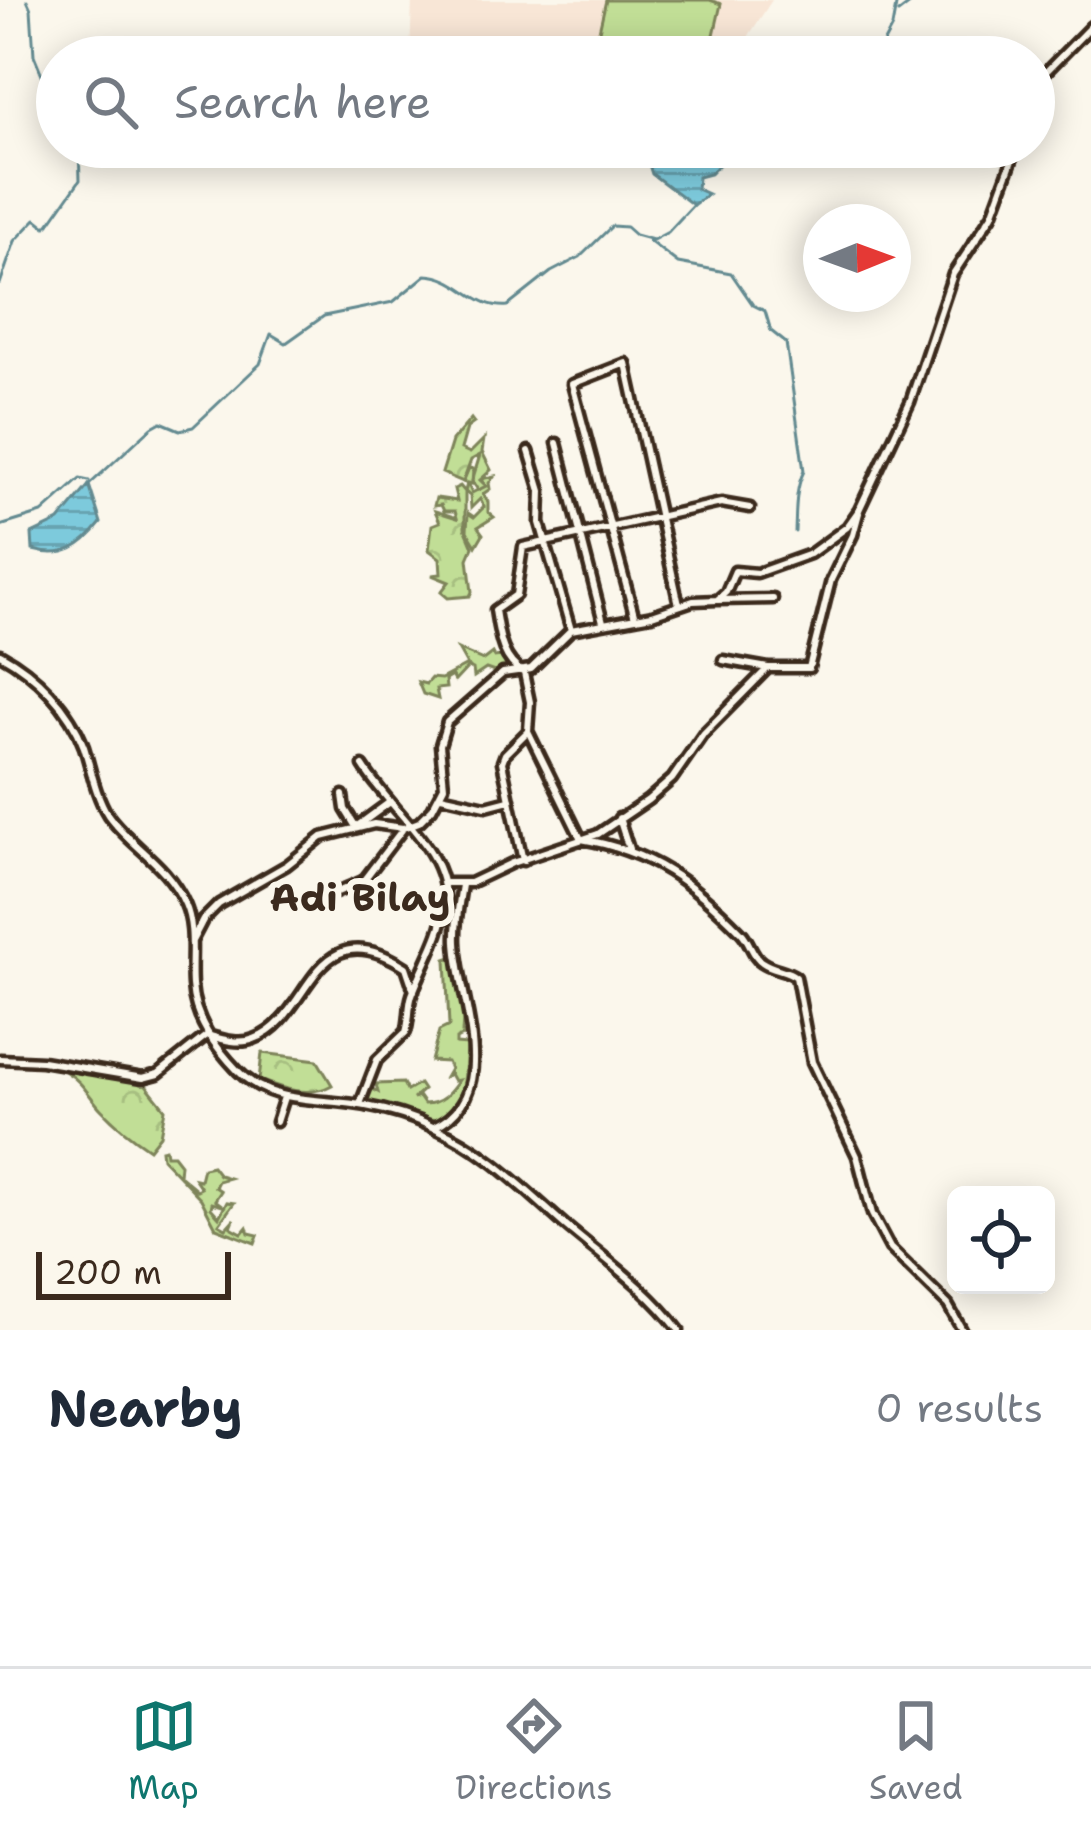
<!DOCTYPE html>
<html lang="en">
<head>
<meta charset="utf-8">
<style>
	body { margin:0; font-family:"Shantell Sans",sans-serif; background:#f6f6f7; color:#1f2937 }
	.controls { position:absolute; right:36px; bottom:36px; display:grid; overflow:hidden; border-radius:18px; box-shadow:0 6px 30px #0003 }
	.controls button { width:108px; height:108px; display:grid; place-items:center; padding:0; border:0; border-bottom:3px solid #e0e1e3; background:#fff; color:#1f2937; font:60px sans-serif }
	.compass { position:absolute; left:803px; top:204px; width:108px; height:108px; border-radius:50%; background:#fff; box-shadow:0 6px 30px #0003; rotate:89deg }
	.scale { position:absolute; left:36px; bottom:30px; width:195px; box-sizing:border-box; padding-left:12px; border:6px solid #3b2a1e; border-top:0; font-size:33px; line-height:42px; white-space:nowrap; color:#3b2a1e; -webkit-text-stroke:9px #fbf7ec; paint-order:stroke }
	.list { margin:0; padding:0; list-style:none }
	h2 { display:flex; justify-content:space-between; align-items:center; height:156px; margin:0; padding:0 48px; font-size:51px }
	h2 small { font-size:39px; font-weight:400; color:#747a83 }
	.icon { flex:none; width:66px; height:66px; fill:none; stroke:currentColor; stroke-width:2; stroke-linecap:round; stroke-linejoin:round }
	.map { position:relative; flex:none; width:1091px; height:1330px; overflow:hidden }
	.search { position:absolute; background:#fff; box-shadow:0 6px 30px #0003; left:36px; right:36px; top:36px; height:132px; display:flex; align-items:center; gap:30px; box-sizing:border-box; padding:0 42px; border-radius:66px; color:#747a83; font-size:45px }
	.sheet { height:336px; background:#fff }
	nav { display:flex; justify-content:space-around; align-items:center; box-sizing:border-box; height:168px; border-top:3px solid #e0e1e3; background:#fff; font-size:33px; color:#747a83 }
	nav a { display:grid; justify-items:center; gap:6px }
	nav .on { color:#0f766e }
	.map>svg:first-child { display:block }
	.built { fill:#f8e6d6 }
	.green { fill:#c1de96; stroke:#7e845a; stroke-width:3 }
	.forest { fill:url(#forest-crowns); stroke:#7e845a; stroke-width:3 }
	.water { fill:url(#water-rules); stroke:#638a90; stroke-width:3 }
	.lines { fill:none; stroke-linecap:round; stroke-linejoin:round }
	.stream { stroke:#638a90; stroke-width:3 }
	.street-casing { stroke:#3b2a1e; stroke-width:15 }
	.street { stroke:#fbf7ec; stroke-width:6 }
	.labels { text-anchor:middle; stroke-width:12; stroke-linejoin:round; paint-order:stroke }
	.quarter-label { font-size:39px; font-weight:bold; fill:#3b2a1e; stroke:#fbf7ec }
</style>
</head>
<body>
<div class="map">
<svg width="1091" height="1330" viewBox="0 0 1091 1330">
	<defs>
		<pattern id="forest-crowns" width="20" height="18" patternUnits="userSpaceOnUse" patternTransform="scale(3)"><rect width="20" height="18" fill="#c1de96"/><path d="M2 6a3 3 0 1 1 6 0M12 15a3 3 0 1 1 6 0" fill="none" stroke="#a7bf81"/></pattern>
		<pattern id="water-rules" width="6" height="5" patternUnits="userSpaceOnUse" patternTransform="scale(3)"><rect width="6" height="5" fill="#7dcadc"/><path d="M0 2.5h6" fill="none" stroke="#68a4b2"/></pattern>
	</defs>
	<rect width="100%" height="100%" fill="#fbf7ec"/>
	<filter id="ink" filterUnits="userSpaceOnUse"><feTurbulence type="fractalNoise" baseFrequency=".00833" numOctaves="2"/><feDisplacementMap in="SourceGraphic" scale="24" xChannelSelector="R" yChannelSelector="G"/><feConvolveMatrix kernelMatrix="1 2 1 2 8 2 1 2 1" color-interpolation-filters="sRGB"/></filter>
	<g filter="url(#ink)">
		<path class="built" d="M412,0h360l-37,57h-325z"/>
		<path class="green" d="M606,0h104l11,4 -12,53h-116z
			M469,468l4,1 -1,15 -4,-1 4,10 13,-7 -4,-7 13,-3 -5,7 1,6 -7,5 5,8v10l6,5 -16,10 5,7 -7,12 -9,-15 1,-18 6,4 10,-10 -4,-8 -9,9 -1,-13 -5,-4 2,-7 -4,-2z
			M458,649l25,11 9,-7 2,4 9,-1 4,16 -7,2 -14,-5 -12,8 -1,-8 -5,-2 -13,14 -3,-5 -7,4 1,8 -10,1 2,10 -15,-5 -5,-12 8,2 5,-6 10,1 26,-14z
			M452,957l12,48 -2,28 4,1 -10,5v5l12,1c-7,36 5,39 -27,75 -21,-1 -66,-11 -75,-24l3,-9 9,5 -2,-8 27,-1 4,8 12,-7 4,6 -10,9 6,-2 5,7c18,0 26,-11 35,-24l-5,1 -4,-7 -4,2 4,-7 -3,-7 -16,-1 8,-30 10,-5 -3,-67z
			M165,1149l1,6h7l7,9 -1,11 18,15 4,-2 -6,-9 5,1 3,-12 9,-2 7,9 10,3 -11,3 -3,6 6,4 -6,9 8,6 -11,-3 -1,5 8,9 8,-15 7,1 -15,21 7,4 8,-9 -3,8 11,6 5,-6 2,6 9,2 -3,8 -39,-15 -15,-29 -39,-41 -1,-8z"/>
		<path class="forest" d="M471,419l3,4 -7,5 -6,21 9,4 14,-14 -2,13 9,18 -11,10 6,6 -8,4 -6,-9 8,-26 -9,5 -8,22 -21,-9 10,-32z
			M460,486l5,6v36l8,19 -5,12 4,33 -2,4 -22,2 -7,-6 8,-10 -17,-7 9,-1 -1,-16 -11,-8 3,-25 8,-3 -5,-11 22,7 -2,-7h-11l-3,-6 -7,1 2,-8 21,3 -3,-12z
			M262,1053l55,7 15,25c-23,13 -49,4 -73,-5z
			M68,1061l72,16 25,32 -5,26 -11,14c-18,-12 -33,-24 -48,-40 -12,-13 -19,-28 -35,-37z"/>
		<path class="water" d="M670,147h66l-26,27 -12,3 -1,12 11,5 -15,11 -41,-31 -2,-6z
			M89,485l12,38c-19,24 -36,36 -68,27l-1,-16 27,-13z"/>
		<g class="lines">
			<path class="stream" d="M27,0l4,9 3,46 23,56
				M898,13l17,-13
				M876,57l16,-30 5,-27
				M649,241l29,22 53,10 22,32 12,6 6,20 15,12 18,128c-9,18 -8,39 -9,61
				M0,284l15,-43 21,-22 10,8 3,-3 31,-44 -1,-33
				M89,485l63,-58 9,-5 19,8 13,-3 67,-63 11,-30 15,9 38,-27 69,-14 33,-27c34,1 49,34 82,31l43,-34 29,-15 32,-31 14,1 9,8 18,5 15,-8 25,-27
				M0,526l42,-13 38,-34 9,2"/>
			<g class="street-casing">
				<path id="street" d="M1034,84l57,-58
					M557,443l46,179
					M529,451l12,40 -1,32 31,107
					M717,600l56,-1
					M635,618l-63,-234 54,-21 53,242
					M0,654c35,19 70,54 84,93 7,22 11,47 24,68 23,32 59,48 77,89 11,25 5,53 7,81 2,34 23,62 46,86 34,35 85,26 128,35 23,4 48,12 69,22 51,22 90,62 131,98 40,34 81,62 113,104
					M723,660l45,8
					M528,731l53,108c70,12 111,43 160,93 9,9 11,24 21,30 11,8 24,7 34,15l16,85 45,94 15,58 18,34 58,57 14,25
					M343,795l2,14 11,18 34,-25
					M441,796l45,10 23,-6
					M619,818l10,31
					M523,861l-21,-99 3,-8 23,-23 2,-29 -6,-29c-23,-13 -25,-39 -29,-63l21,-15 7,-48 198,-44 29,5
					M446,883h24l42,-20 86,-29 50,-34 24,-21 32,-46 64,-65h41l22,-88 22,-45 6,-22
					M321,899l42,-18 39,-51
					M192,941l11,-21 16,-16 68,-39 35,-28 52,-13 29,4 16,-6 13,-13 12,-23 -4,-41 7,-23 56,-49 28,-4 40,-39 81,-15 41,-14 24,-1 9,-8 9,-21 22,2 53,-19 37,-27 12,-17 51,-108 43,-128 39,-59 25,-68
					M0,1059l42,2 101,17 15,-4 49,-39c14,4 33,10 47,4 59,-21 56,-132 152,-72l8,24
					M360,1104l17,-44 29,-28c4,-12 2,-25 6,-37 21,-56 54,-90 15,-148 -20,-29 -45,-51 -64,-81
					M276,1122l8,-25
					M434,1127c71,-33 24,-129 22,-185 -1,-19 3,-38 6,-57"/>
			</g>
			<use href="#street" class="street"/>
		</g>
	</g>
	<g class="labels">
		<g class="quarter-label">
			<text x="360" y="911">Adi Bilay</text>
		</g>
	</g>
</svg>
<div class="controls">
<button><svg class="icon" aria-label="locate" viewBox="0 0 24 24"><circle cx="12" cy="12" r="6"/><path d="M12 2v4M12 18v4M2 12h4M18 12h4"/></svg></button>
</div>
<svg class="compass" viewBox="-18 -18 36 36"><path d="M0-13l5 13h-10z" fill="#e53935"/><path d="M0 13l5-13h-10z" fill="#747a83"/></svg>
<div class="scale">200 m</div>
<div class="search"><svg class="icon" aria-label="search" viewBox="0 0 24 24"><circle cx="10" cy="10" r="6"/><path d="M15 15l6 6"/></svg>Search here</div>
</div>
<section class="sheet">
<h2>Nearby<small>0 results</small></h2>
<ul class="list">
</ul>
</section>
<nav>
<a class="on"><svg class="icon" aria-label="map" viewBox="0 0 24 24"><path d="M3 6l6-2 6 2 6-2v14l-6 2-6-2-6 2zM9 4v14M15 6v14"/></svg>Map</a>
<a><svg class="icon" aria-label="directions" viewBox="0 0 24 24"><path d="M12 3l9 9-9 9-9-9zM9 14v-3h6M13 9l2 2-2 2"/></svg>Directions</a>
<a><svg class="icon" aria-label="saved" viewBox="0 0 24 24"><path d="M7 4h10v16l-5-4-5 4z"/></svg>Saved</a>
</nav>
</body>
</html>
